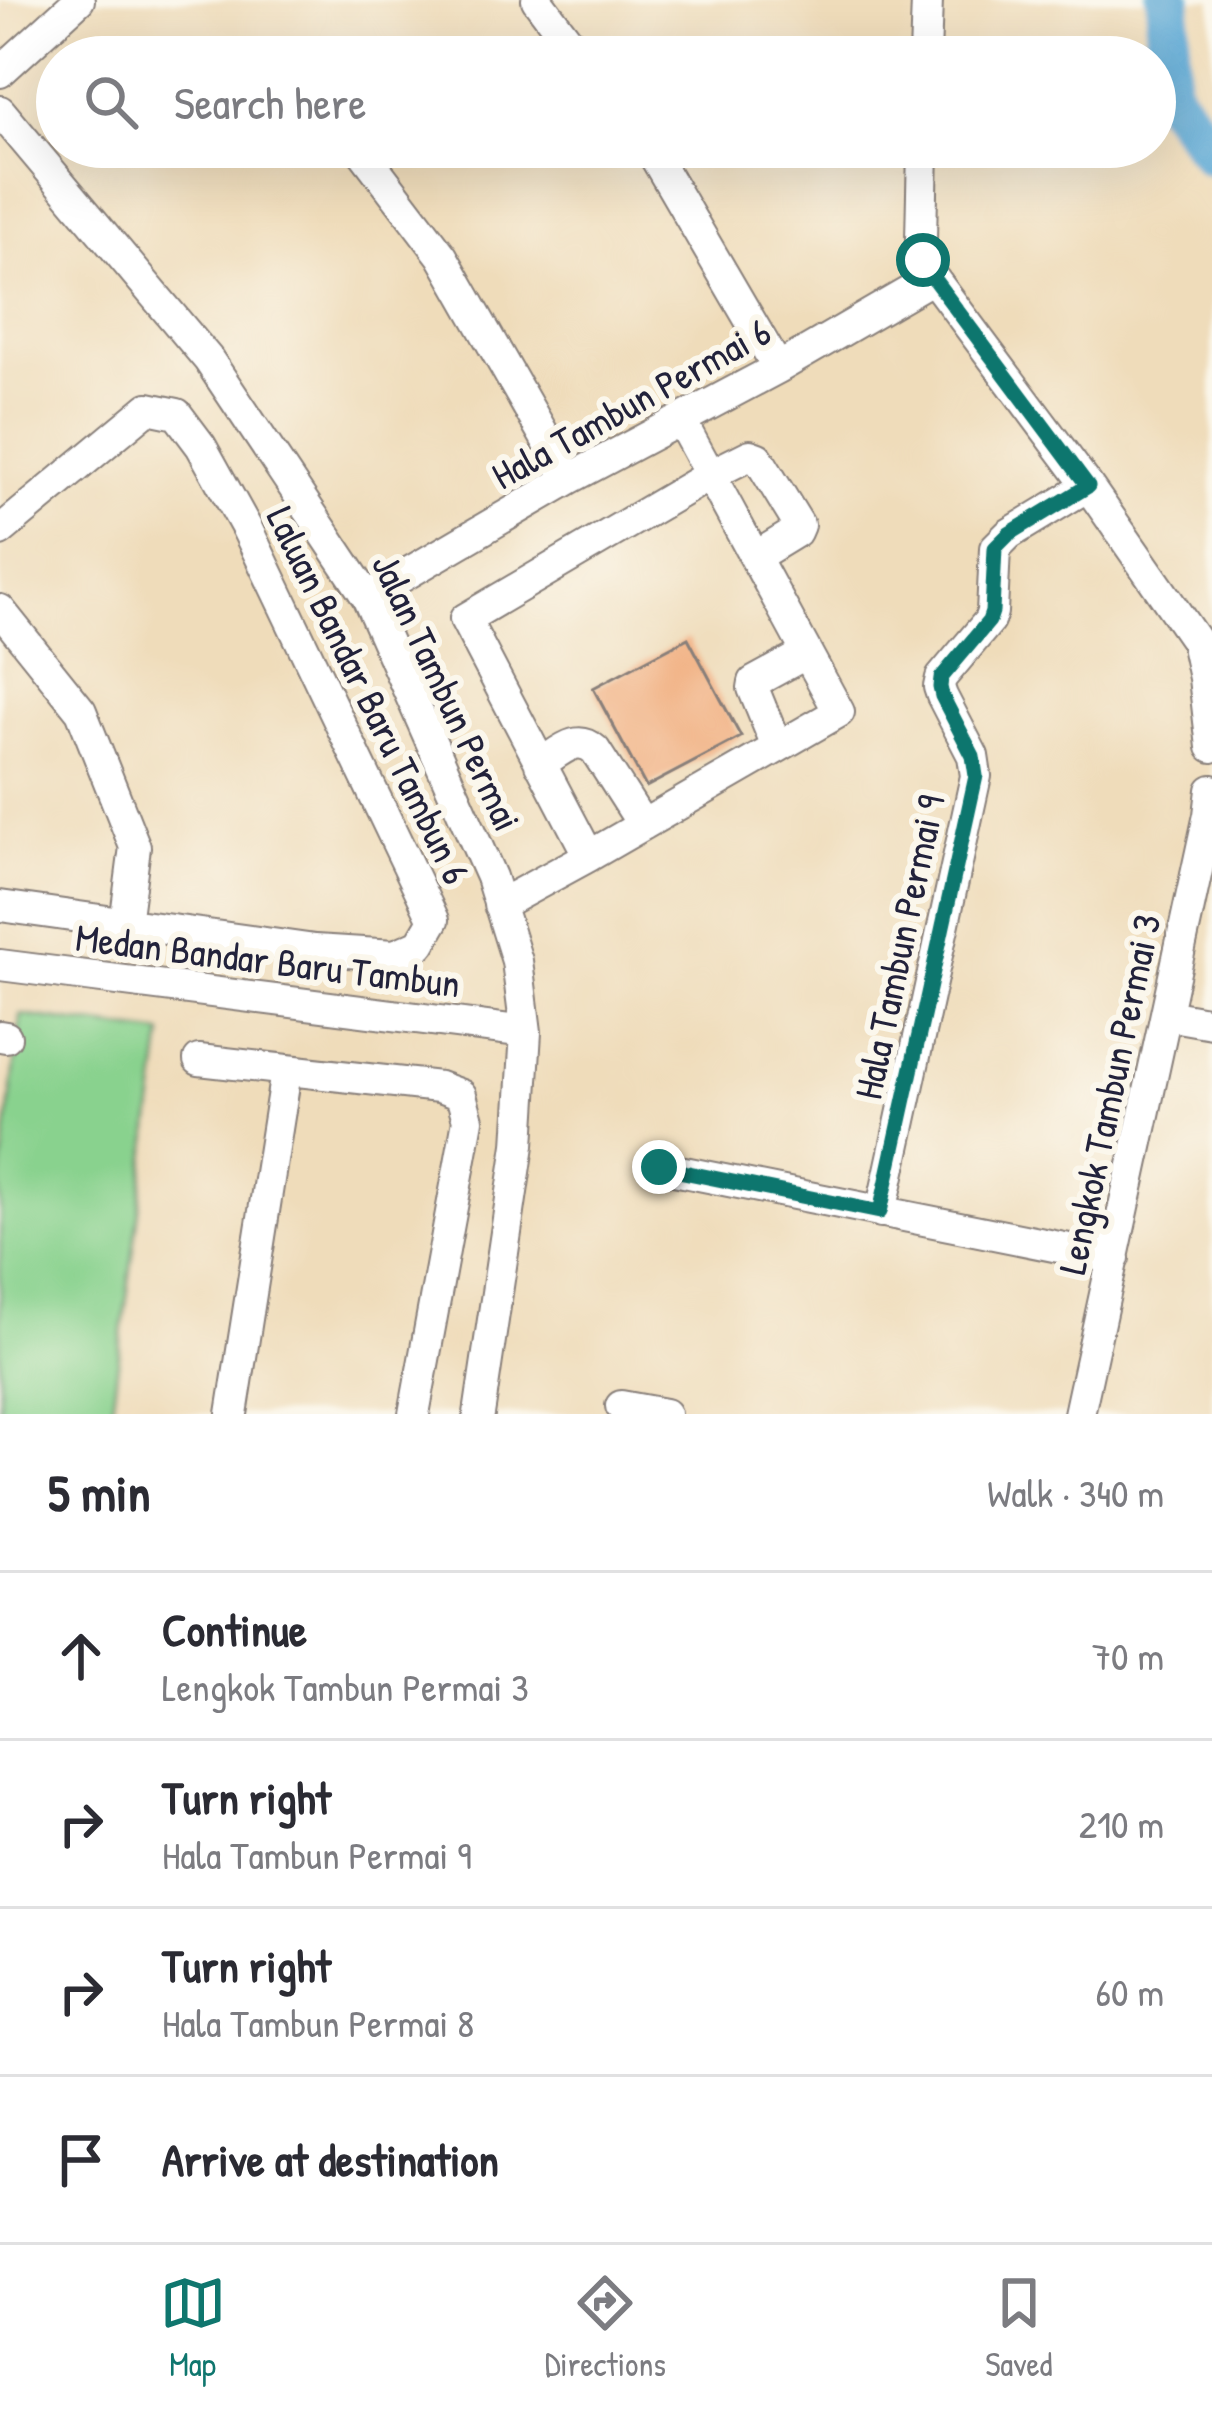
<!DOCTYPE html>
<html lang="en">
<head>
<meta charset="utf-8">
<style>
	body { margin:0; font-family:"Patrick Hand",sans-serif; background:#f2f2f3; color:#2b2b33 }
	.stop { position:absolute; width:36px; height:36px; margin:-27px; border:9px solid #0f766e; border-radius:50%; background:#fff }
	.stop.end { background:#0f766e; border-color:#fff; box-shadow:0 3px 12px #0008 }
	.list { margin:0; padding:0; list-style:none }
	h2 { display:flex; justify-content:space-between; align-items:center; height:156px; margin:0; padding:0 48px; font-size:51px }
	h2 small { font-size:39px; font-weight:400; color:#7c7c81 }
	.list li { display:grid; grid-template-columns:78px 1fr auto; gap:36px; align-items:center; box-sizing:border-box; height:168px; padding:0 48px; border-top:3px solid #e1e1e2 }
	.list b { display:block; font-size:45px; white-space:nowrap }
	.list p { margin:0; font-size:39px; white-space:nowrap; color:#7c7c81 }
	.list em { font-size:39px; font-style:normal; color:#7c7c81 }
	.icon { flex:none; width:66px; height:66px; fill:none; stroke:currentColor; stroke-width:2; stroke-linecap:round; stroke-linejoin:round }
	.map { position:relative; flex:none; width:1212px; height:1414px; overflow:hidden }
	.search { position:absolute; background:#fff; box-shadow:0 12px 48px #0002; left:36px; right:36px; top:36px; height:132px; display:flex; align-items:center; gap:30px; box-sizing:border-box; padding:0 42px; border-radius:66px; color:#7c7c81; font-size:45px }
	.sheet { height:828px; background:#fff }
	nav { display:flex; justify-content:space-around; align-items:center; box-sizing:border-box; height:168px; border-top:3px solid #e1e1e2; background:#fff; font-size:33px; color:#7c7c81 }
	nav a { display:grid; justify-items:center; gap:6px }
	nav .on { color:#0f766e }
	.map>svg:first-child { display:block }
	.green { fill:#89d28e; stroke:#567a64; stroke-width:3 }
	.lines { fill:none; stroke-linecap:round; stroke-linejoin:round }
	.river { stroke:#5da9d5; stroke-width:45 }
	.building { fill:#f1af80 }
	.minor-casing { stroke:#887f7a; stroke-width:34 }
	.minor { stroke:#fff; stroke-width:30 }
	.route { stroke:#0f766e; stroke-width:15 }
	.labels { text-anchor:middle; stroke-width:12; stroke-linejoin:round; paint-order:stroke }
	.street-label { font-size:39px; fill:#22223b; stroke:#fbf7ec }
</style>
</head>
<body>
<div class="map">
<svg width="1212" height="1414" viewBox="0 0 1212 1414">
	<rect width="100%" height="100%" fill="#fbf7ec"/>
	<filter id="ink" filterUnits="userSpaceOnUse"><feTurbulence type="fractalNoise" baseFrequency=".00833" numOctaves="2"/><feDisplacementMap in="SourceGraphic" scale="24" xChannelSelector="R" yChannelSelector="G"/><feConvolveMatrix kernelMatrix="1 2 1 2 8 2 1 2 1" color-interpolation-filters="sRGB"/></filter>
	<filter id="wash" filterUnits="userSpaceOnUse"><feTurbulence type="fractalNoise" baseFrequency=".004" numOctaves="4" result="noise"/><feDisplacementMap in="SourceGraphic" scale="48" xChannelSelector="R" yChannelSelector="G"/><feGaussianBlur stdDeviation="2.7" result="paint"/><feColorMatrix in="noise" values="0 0 0 0 0 0 0 0 0 0 0 0 0 0 0 0 0 1.4 0 .05"/><feComposite in="paint" operator="in"/></filter>
	<g filter="url(#wash)">
		<rect width="100%" height="100%" fill="#efdcba"/>
		<path class="green" d="M21,1015l142,19 -52,380h-111v-229z"/>
		<g class="lines">
			<path class="river" d="M1169,0l-3,90 46,63"/>
		</g>
		<g id="blocks">
			<path class="building" d="M688,638l53,99 -95,50 -53,-99z"/>
		</g>
	</g>
	<g filter="url(#ink)">
		<use href="#blocks" fill-opacity="0" stroke="#887f7a" stroke-width="3"/>
		<g class="lines">
			<g class="minor-casing">
				<path id="minor" d="M537,0l43,57
					M925,57l2,-57
					M0,72l79,-72
					M0,111l208,248 159,238 124,280 26,84 9,71 -7,113 -40,269
					M359,147l83,109 127,223
					M649,147l129,221
					M923,147l-2,93 2,20 10,18 155,208 108,155 8,37 8,69
					M0,531l148,-123 29,6 24,32 46,83 187,391 -14,24 -25,11 -80,-5 -315,-44
					M367,597l202,-118 209,-111 155,-90
					M0,610l81,101 54,136 -10,77
					M777,747l-24,-59 1,-6 53,-29
					M540,764c19,-11 36,-31 55,-14l48,75
					M589,856l250,-144 -158,-291
					M499,905l90,-49 -124,-237 245,-144 40,-20 8,3 41,67 -3,7 -41,25
					M0,965l526,67
					M1166,1015l46,8
					M0,1036l6,1
					M199,1060l240,27 22,8 7,25 -54,294
					M659,1167l455,91
					M881,1212l95,-436 -3,-20 -31,-60 -3,-9 2,-9 48,-57 3,-9 3,-64 14,-14 79,-48
					M621,1406l44,8
					M232,1414l54,-342
					M1079,1414l130,-599 3,-25"/>
			</g>
			<use href="#minor" class="minor"/>
		</g>
	</g>
	<g class="lines" filter="url(#ink)">
		<path class="route" d="M659,1167l221,45 96,-436 -3,-20 -31,-60 -2,-9 1,-9 48,-57 3,-9 3,-64 14,-14 79,-48 -155,-208 -10,-18"/>
	</g>
	<g class="labels">
		<g class="street-label">
			<text transform="translate(631 403) rotate(-29)" y="14">Hala Tambun Permai 6</text>
			<text transform="translate(447 692) rotate(65)" y="14">Jalan Tambun Permai</text>
			<text transform="translate(369 695) rotate(64)" y="14">Laluan Bandar Baru Tambun 6</text>
			<text transform="translate(899 947) rotate(-78)" y="14">Hala Tambun Permai 9</text>
			<text transform="translate(268 960) rotate(7)" y="14">Medan Bandar Baru Tambun</text>
			<text transform="translate(1109 1094) rotate(-78)" y="14">Lengkok Tambun Permai 3</text>
		</g>
	</g>
</svg>
<div class="stop" style="left:923px;top:260px"></div>
<div class="stop end" style="left:659px;top:1167px"></div>
<div class="search"><svg class="icon" aria-label="search" viewBox="0 0 24 24"><circle cx="10" cy="10" r="6"/><path d="M15 15l6 6"/></svg>Search here</div>
</div>
<section class="sheet">
<h2>5 min<small>Walk · 340 m</small></h2>
<ul class="list">
<li><svg class="icon" aria-label="ahead" viewBox="0 0 24 24"><path d="M12 20V5M6 11l6-6 6 6"/></svg><div><b>Continue</b><p>Lengkok Tambun Permai 3</p></div><em>70 m</em></li>
<li><svg class="icon" aria-label="right" viewBox="0 0 24 24"><path d="M7 20v-9h11M14 6l5 5-5 5"/></svg><div><b>Turn right</b><p>Hala Tambun Permai 9</p></div><em>210 m</em></li>
<li><svg class="icon" aria-label="right" viewBox="0 0 24 24"><path d="M7 20v-9h11M14 6l5 5-5 5"/></svg><div><b>Turn right</b><p>Hala Tambun Permai 8</p></div><em>60 m</em></li>
<li><svg class="icon" aria-label="arrive" viewBox="0 0 24 24"><path d="M6 21V4h12l-3 4 3 4H6"/></svg><div><b>Arrive at destination</b></div></li>
</ul>
</section>
<nav>
<a class="on"><svg class="icon" aria-label="map" viewBox="0 0 24 24"><path d="M3 6l6-2 6 2 6-2v14l-6 2-6-2-6 2zM9 4v14M15 6v14"/></svg>Map</a>
<a><svg class="icon" aria-label="directions" viewBox="0 0 24 24"><path d="M12 3l9 9-9 9-9-9zM9 14v-3h6M13 9l2 2-2 2"/></svg>Directions</a>
<a><svg class="icon" aria-label="saved" viewBox="0 0 24 24"><path d="M7 4h10v16l-5-4-5 4z"/></svg>Saved</a>
</nav>
</body>
</html>
